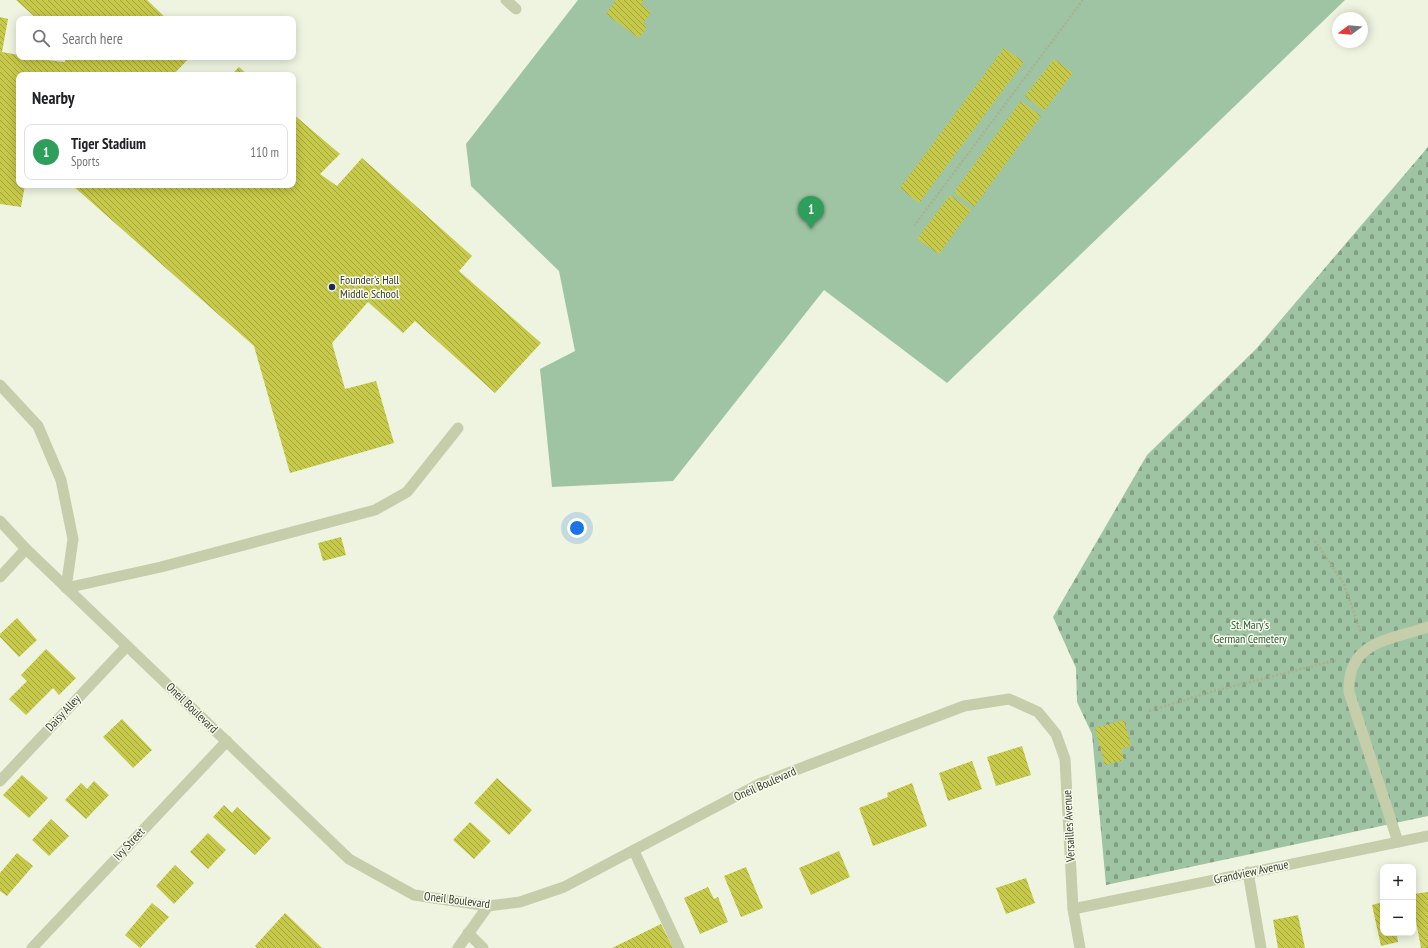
<!DOCTYPE html>
<html lang="en">
<head>
<meta charset="utf-8">
<style>
	body { margin:0; font-family:"PT Sans Narrow",sans-serif; background:#f6f6f6; color:#202124 }
	.controls { position:absolute; right:12px; bottom:12px; display:grid; overflow:hidden; border-radius:8px; box-shadow:0 2px 10px #0003 }
	.controls button { width:36px; height:36px; display:grid; place-items:center; padding:0; border:0; border-bottom:1px solid #e0e0e0; background:#fff; color:#202124; font:20px sans-serif }
	.compass { position:absolute; left:1332px; top:12px; width:36px; height:36px; border-radius:50%; background:#fff; box-shadow:0 2px 10px #0003; rotate:254deg }
	.you { position:absolute; left:577px; top:528px; width:14px; height:14px; margin:-10px; border:3px solid #fff; border-radius:50%; background:#1a73e8; box-shadow:0 0 0 6px #1a73e833 }
	.badge { display:grid; place-items:center; width:26px; height:26px; border-radius:50%; background:#b45309; color:#fff; font-size:13px; font-weight:700 }
	.pin { position:absolute; translate:-50% -33px; filter:drop-shadow(0 1px 2px #0008) }
	.pin::after { content:''; position:absolute; top:21px; width:14px; height:12px; background:inherit; clip-path:polygon(0 0,100% 0,50% 100%) }
	.list { margin:0; padding:0; list-style:none }
	h2 { display:flex; justify-content:space-between; align-items:center; height:52px; margin:0; padding:0 16px; font-size:17px }
	h2 small { font-size:13px; font-weight:400; color:#757577 }
	.list li { display:grid; grid-template-columns:26px 1fr auto; gap:12px; align-items:center; box-sizing:border-box; height:56px; margin:0 8px 8px; padding:0 8px; border:1px solid #e0e0e0; border-radius:8px }
	.list b { display:block; font-size:15px; white-space:nowrap }
	.list p { margin:0; font-size:13px; white-space:nowrap; color:#757577 }
	.list em { font-size:13px; font-style:normal; color:#757577 }
	.icon { flex:none; width:22px; height:22px; fill:none; stroke:currentColor; stroke-width:2; stroke-linecap:round; stroke-linejoin:round }
	.map { position:relative; flex:none; width:1428px; height:948px; overflow:hidden }
	.search { position:absolute; background:#fff; box-shadow:0 2px 10px #0003; left:16px; top:16px; width:280px; height:44px; display:flex; align-items:center; gap:10px; box-sizing:border-box; padding:0 14px; border-radius:8px; color:#757577; font-size:15px }
	.panel { position:absolute; background:#fff; box-shadow:0 2px 10px #0003; left:16px; top:72px; width:280px; height:116px; border-radius:8px }
	.map>svg:first-child { display:block }
	.cemetery { fill:url(#cemetery-stones) }
	.pitch { fill:#9fc4a3 }
	.building { fill:url(#building-back-hatch) }
	.lines { fill:none; stroke-linecap:round; stroke-linejoin:round }
	.path { stroke:#aab18f; stroke-width:2.5; stroke-dasharray:2 2; stroke-linecap:butt }
	.service { stroke:#c5cdab; stroke-width:11 }
	.minor { stroke:#c5cdab; stroke-width:11 }
	.tertiary { stroke:#c5cdab; stroke-width:11 }
	.poi-dot { fill:#1e285e; stroke:#f7fbed; stroke-width:1.5 }
	.labels { text-anchor:middle; stroke-width:3; stroke-linejoin:round; paint-order:stroke }
	.poi-label { font-size:12px; fill:#393b2a; stroke:#f7fbed; text-anchor:start }
	.park-label { font-size:12px; fill:#2d5a34; stroke:#f7fbed }
	.street-label { font-size:12px; fill:#393b2a; stroke:#f7fbed }
</style>
</head>
<body>
<div class="map">
<svg width="1428" height="948" viewBox="0 0 1428 948">
	<defs>
		<pattern id="cemetery-stones" width="16" height="16" patternUnits="userSpaceOnUse"><rect width="16" height="16" fill="#9fc4a3"/><path d="M2 7V4a2 2 0 0 1 4 0v3zM10 15v-3a2 2 0 0 1 4 0v3z" fill="#83a085"/></pattern>
		<pattern id="building-back-hatch" width="6" height="6" patternUnits="userSpaceOnUse"><rect width="6" height="6" fill="#c6c949"/><path d="M-1 5l2 2M0 0l6 6M5-1l2 2" fill="none" stroke="#a2a43d"/></pattern>
	</defs>
	<rect width="100%" height="100%" fill="#eef4e0"/>
	<path class="cemetery" d="M1428,147v669l-322,69 -14,-151 -15,-32 -1,-34 -23,-51 94,-162 109,-106z"/>
	<path class="pitch" d="M578,0h767l-398,383 -123,-93 -151,191 -121,6 -12,-118 35,-18 -16,-80 -88,-85 -5,-42z"/>
	<path class="building" d="M16,0h131l20,19h-130z
		M616,0h28l-3,4 10,8 -8,12 4,3 -8,11 -33,-24z
		M0,17l8,2 -6,33 17,3v2l46,5v-5h125l-17,18h-154v110h6l-4,22 -21,-3z
		M1004,48l20,14 -105,141 -19,-15z
		M1054,59l19,14 -29,38 -19,-15z
		M239,67l9,8h-17z
		M1021,101l20,15 -67,91 -20,-15z
		M293,114l47,40 -20,20 17,12 25,-28 110,98 -13,15 82,72 -46,50 -80,-72 -12,12 -35,-31 -36,41 13,46 31,-8 18,62 -104,30 -36,-127 -182,-161h221z
		M950,195l21,15 -32,44 -22,-15z
		M341,537l5,18 -23,6 -5,-18z
		M17,618l20,22 -18,17 -19,-20v-3z
		M46,649l30,29 -17,17 -6,-7 -27,27 -17,-16 18,-18 -6,-6z
		M122,719l30,31 -19,18 -30,-31z
		M1124,720l7,26 -10,3 3,11 -19,5 -10,-37z
		M1022,746l9,29 -35,11 -9,-29z
		M972,761l10,28 -34,12 -9,-28z
		M22,775l26,23 -19,20 -26,-23z
		M497,778l35,32 -23,25 -35,-32z
		M94,781l15,14 -23,24 -21,-19 16,-17 6,6z
		M912,783l15,43 -54,20 -14,-38 29,-11 -1,-4z
		M224,805l8,8 5,-6 34,31 -16,17 -42,-38z
		M51,819l18,17 -20,20 -17,-16z
		M470,822l21,19 -17,18 -21,-19z
		M208,833l18,17 -18,19 -18,-17z
		M839,851l11,26 -39,18 -12,-27z
		M17,853l16,13 -26,30 -7,-5v-18z
		M175,865l19,18 -20,21 -18,-18z
		M746,867l17,41 -22,9 -17,-41z
		M1026,878l9,25 -29,11 -10,-26z
		M708,887l6,12 4,-2 10,25 -28,12 -16,-36z
		M1428,892v56h-7l-8,-43v-11z
		M1383,902v31l21,1 -7,1 1,7 -17,4 -9,-41z
		M152,903l17,14 -29,31 -15,-13z
		M285,913l37,35h-65l-2,-2z
		M1298,915l7,33h-27l-5,-28z
		M661,924l12,24h-61z"/>
	<g class="lines">
		<path class="path" d="M914,226l169,-226
			M1315,541l29,43 17,49
			M1149,711l65,-20 123,-31"/>
		<path class="service" d="M506,0l10,9
			M0,385l38,41 23,54 12,59 -7,49 95,-21 214,-57 32,-18 51,-64
			M0,781l127,-135
			M1398,842l-49,-150c-2,-51 41,-52 79,-65
			M634,851l45,97
			M1248,872l13,76
			M468,933l15,15"/>
		<path class="minor" d="M0,577l26,-28
			M1073,909l355,-73
			M32,948l195,-207
			M458,948l30,-42"/>
		<path class="tertiary" d="M0,521l26,28 323,310 65,36 74,11 32,-4 44,-15 195,-103 205,-78 45,-7 29,13 18,22 9,25 8,150 7,39"/>
	</g>
	<circle class="poi-dot" cx="332" cy="287" r="4"/>
	<g class="labels">
		<g class="poi-label">
			<text x="340" y="284">Founder's Hall<tspan x="340" dy="14">Middle School</tspan></text>
		</g>
		<g class="park-label">
			<text x="1250" y="629">St. Mary's<tspan x="1250" dy="14">German Cemetery</tspan></text>
		</g>
		<g class="street-label">
			<text transform="translate(192 708) rotate(44)" y="4">Oneil Boulevard</text>
			<text transform="translate(63 713) rotate(-47)" y="4">Daisy Alley</text>
			<text transform="translate(765 784) rotate(-24)" y="4">Oneil Boulevard</text>
			<text transform="translate(1069 826) rotate(-93)" y="4">Versailles Avenue</text>
			<text transform="translate(129 844) rotate(-47)" y="4">Ivy Street</text>
			<text transform="translate(1251 872) rotate(-12)" y="4">Grandview Avenue</text>
			<text transform="translate(457 900) rotate(7)" y="4">Oneil Boulevard</text>
		</g>
	</g>
</svg>
<div class="controls">
<button>+</button>
<button>−</button>
</div>
<svg class="compass" viewBox="-18 -18 36 36"><path d="M0-13l5 13h-10z" fill="#e53935"/><path d="M0 13l5-13h-10z" fill="#757577"/></svg>
<div class="you"></div>
<div class="pin badge" style="left:811px;top:229px;background:#2e9e5b">1</div>
<div class="search"><svg class="icon" aria-label="search" viewBox="0 0 24 24"><circle cx="10" cy="10" r="6"/><path d="M15 15l6 6"/></svg>Search here</div>
<section class="panel">
<h2>Nearby<small></small></h2>
<ul class="list">
<li><span class="badge" style="background:#2e9e5b">1</span><div><b>Tiger Stadium</b><p>Sports</p></div><em>110 m</em></li>
</ul>
</section>
</div>
</body>
</html>
